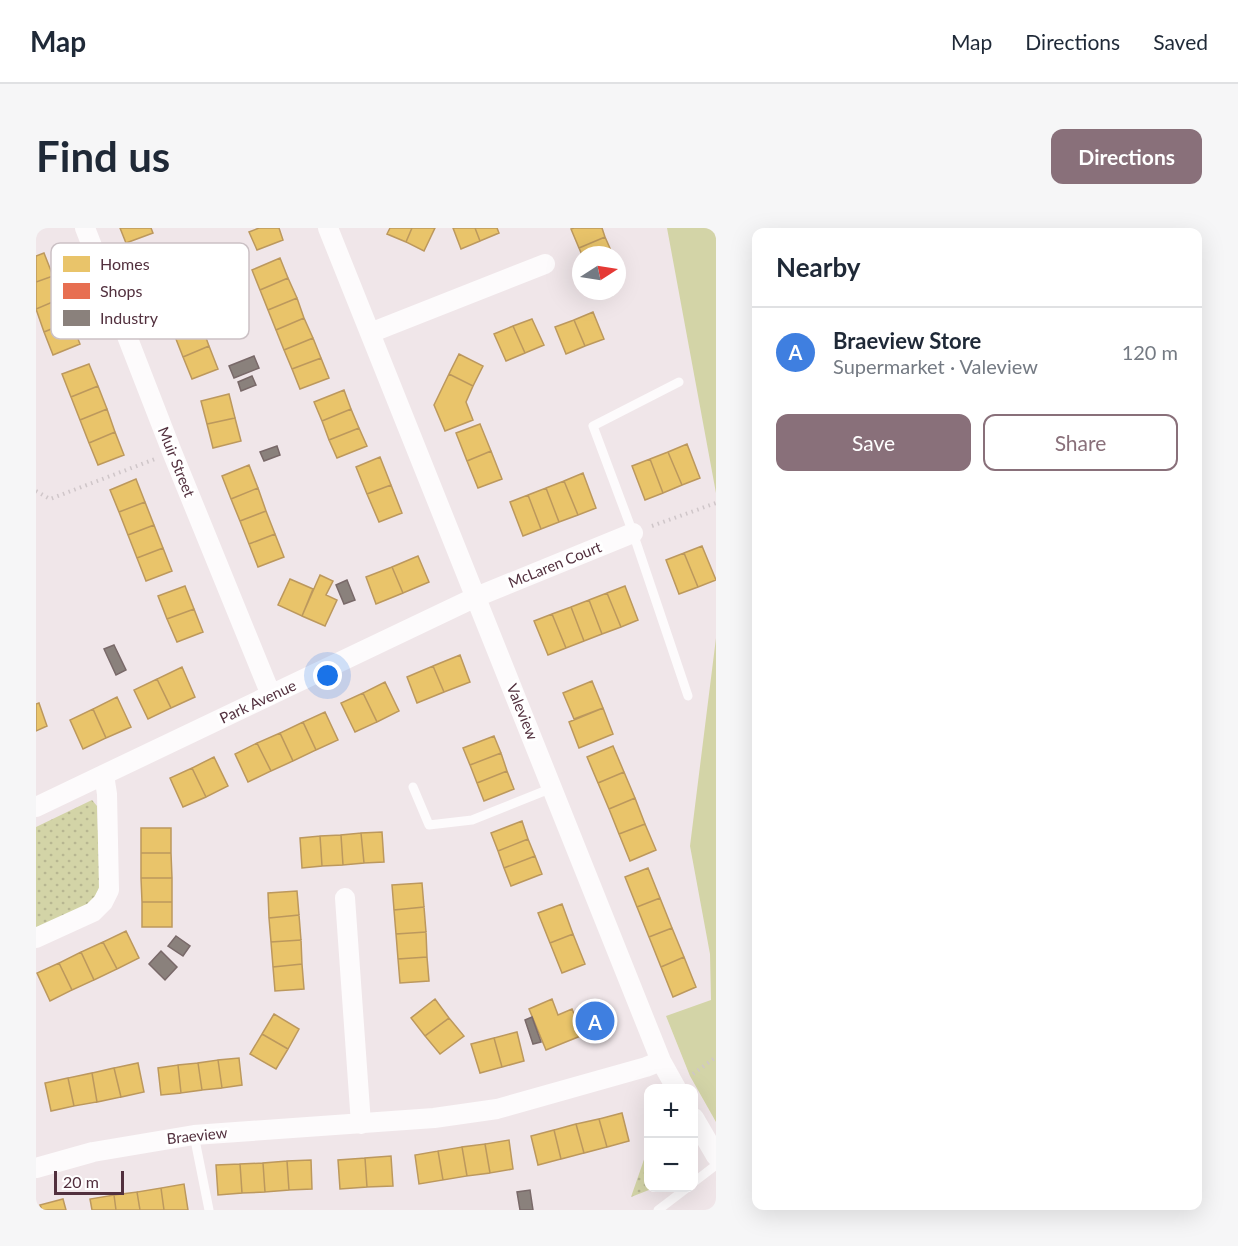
<!DOCTYPE html>
<html lang="en">
<head>
<meta charset="utf-8">
<style>
	body { margin:0; font-family:Lato,sans-serif; background:#f6f6f7; color:#1f2937 }
	.controls { position:absolute; right:18px; bottom:18px; display:grid; overflow:hidden; border-radius:12px; box-shadow:0 6px 24px #0002 }
	.controls button { width:54px; height:54px; display:grid; place-items:center; padding:0; border:0; border-bottom:2px solid #e0e1e3; background:#fff; color:#1f2937; font:30px sans-serif }
	.compass { position:absolute; left:536px; top:18px; width:54px; height:54px; border-radius:50%; background:#fff; box-shadow:0 6px 24px #0002; rotate:78deg }
	.scale { position:absolute; left:18px; bottom:15px; width:70px; box-sizing:border-box; padding-left:6px; border:3px solid #52303e; border-top:0; font-size:16px; line-height:21px; white-space:nowrap; color:#52303e; -webkit-text-stroke:4px #fff; paint-order:stroke }
	.you { position:absolute; left:292px; top:448px; width:21px; height:21px; margin:-15px; border:4px solid #fff; border-radius:50%; background:#1a73e8; box-shadow:0 0 0 9px #1a73e833 }
	.badge { display:grid; place-items:center; width:39px; height:39px; border-radius:50%; background:#89707a; color:#fff; font-size:20px; font-weight:700 }
	.pin { position:absolute; translate:-50% -50%; border:3px solid #fff; box-shadow:0 2px 6px #0006 }
	.list { margin:0; padding:0; list-style:none }
	h2 { display:flex; justify-content:space-between; align-items:center; height:78px; margin:0; padding:0 24px; font-size:26px }
	h2 small { font-size:20px; font-weight:400; color:#747a83 }
	.list li { display:grid; grid-template-columns:39px 1fr auto; gap:18px; align-items:center; box-sizing:border-box; height:90px; padding:0 24px; border-top:2px solid #e0e1e3 }
	.list b { display:block; font-size:22px; white-space:nowrap }
	.list p { margin:0; font-size:20px; white-space:nowrap; color:#747a83 }
	.list em { font-size:20px; font-style:normal; color:#747a83 }
	.actions { display:flex; gap:12px; padding:18px 24px }
	.actions a { flex:1; padding:14px 0; border:2px solid #89707a; border-radius:12px; text-align:center; font-size:21px; color:#89707a }
	.actions .main { background:#89707a; color:#fff }
	.map { position:relative; flex:none; width:680px; height:982px; overflow:hidden; border-radius:12px }
	header { display:flex; align-items:center; gap:36px; box-sizing:border-box; height:84px; padding:0 30px; background:#fff; border-bottom:2px solid #e0e1e3 }
	header strong { font-size:28px }
	nav { display:flex; gap:33px; margin-inline-start:auto; font-size:21px }
	.intro { display:flex; align-items:center; justify-content:space-between; box-sizing:border-box; height:144px; padding:0 36px }
	h1 { margin:0; font-size:42px }
	.button { padding:15px 27px; border-radius:12px; background:#89707a; color:#fff; font-size:21px; font-weight:700 }
	main { display:flex; gap:36px; padding:0 36px }
	aside { flex:1; background:#fff; border-radius:12px; box-shadow:0 6px 24px #0002 }
	.map>svg:first-child { display:block }
	.grass { fill:url(#grass-dots) }
	.park { fill:#d3d4a7 }
	.homes { fill:#e9c46a; stroke:#bc985d; stroke-width:1.5 }
	.shops { fill:#e76f51; stroke:#ba5c4b; stroke-width:1.5 }
	.industry { fill:#8a817c; stroke:#796969; stroke-width:1.5 }
	.lines { fill:none; stroke-linecap:round; stroke-linejoin:round }
	.path { stroke:#cfc6c9; stroke-width:4; stroke-dasharray:1.5 4.5; stroke-linecap:butt }
	.service { stroke:#fdfbfc; stroke-width:9 }
	.minor { stroke:#fdfbfc; stroke-width:20 }
	.labels { text-anchor:middle; stroke-width:6; stroke-linejoin:round; paint-order:stroke }
	.street-label { font-size:15px; fill:#52303e; stroke:#fff }
	.key { fill:#fff; stroke:#cbc1c5; stroke-width:1.5 }
	.key-label { font-size:16px; fill:#52303e }
</style>
</head>
<body>
<header>
<strong>Map</strong>
<nav><a>Map</a><a>Directions</a><a>Saved</a></nav>
</header>
<div class="intro"><h1>Find us</h1><a class="button">Directions</a></div>
<main>
<div class="map">
<svg width="680" height="982" viewBox="0 0 680 982">
	<defs>
		<pattern id="grass-dots" width="8" height="8" patternUnits="userSpaceOnUse" patternTransform="scale(1.5)"><rect width="8" height="8" fill="#d3d4a7"/><path d="M2 2h.1M6 6h.1" fill="none" stroke="#b7b691" stroke-width="1.8" stroke-linecap="round"/></pattern>
	</defs>
	<rect width="100%" height="100%" fill="#f0e6e9"/>
	<path class="grass" d="M56,572l5,6 3,84c-12,22 -42,28 -64,38v-101z
		M612,920v40h6l-23,9z"/>
	<path class="park" d="M631,0h49v265z
		M680,410v484l-26,-46 -24,-60 45,-16 -1,-46 -20,-108z"/>
	<path class="homes" d="M84,0h31l2,5 -27,10z
		M223,0h20l4,12 -26,10 -8,-18z
		M354,0h22l-6,14 -19,-8z
		M376,0h23l-11,23 -18,-9z
		M417,0h22l5,13 -19,8z
		M439,0h22l2,5 -19,8z
		M538,0h28l3,9 -26,11 -8,-19z
		M569,9l8,18h-31l-3,-7z
		M8,25l9,23 -17,6v-26z
		M244,30l8,20 -28,12 -8,-20z
		M17,48l9,22 -26,11v-27z
		M252,50l9,20 -29,12 -8,-20z
		M26,70l9,23 -27,11 -8,-23z
		M261,70l7,20 -28,12 -8,-20z
		M557,84l11,27 -19,7 -11,-26z
		M268,90l9,20 -29,12 -8,-20z
		M496,91l12,26 -19,8 -12,-27z
		M538,92l11,26 -19,8 -11,-27z
		M35,93l9,23 -27,11 -9,-23z
		M165,96l8,22 -26,11 -9,-23z
		M477,98l12,27 -19,8 -12,-27z
		M277,110l8,20 -29,11 -8,-19z
		M173,118l9,23 -26,10 -9,-22z
		M423,126l24,12 -10,20 -24,-12z
		M285,130l8,20 -29,11 -8,-20z
		M53,136l9,22 -27,11 -9,-23z
		M413,146l24,12 -7,16 7,18 -28,11 -11,-26z
		M62,158l9,23 -27,11 -9,-23z
		M308,162l7,19 -29,12 -8,-19z
		M193,166l6,24 -28,6 -6,-23z
		M71,181l8,23 -26,11 -9,-23z
		M315,181l8,19 -30,12 -7,-19z
		M199,190l6,23 -28,7 -6,-24z
		M444,196l11,27 -24,10 -11,-28z
		M323,200l8,18 -30,12 -8,-18z
		M79,204l9,23 -26,10 -9,-22z
		M651,216l13,34 -18,7 -14,-33z
		M455,223l11,28 -24,9 -11,-27z
		M632,224l14,33 -19,8 -13,-34z
		M344,229l11,28 -24,9 -11,-27z
		M614,231l13,34 -18,7 -13,-34z
		M213,237l9,23 -27,11 -9,-23z
		M547,245l13,35 -18,7 -14,-34z
		M100,251l9,23 -26,10 -9,-22z
		M528,253l14,34 -19,7 -13,-34z
		M355,257l11,28 -23,9 -12,-28z
		M222,260l8,23 -26,10 -9,-22z
		M510,260l13,34 -18,7 -13,-34z
		M492,267l13,34 -18,7 -13,-34z
		M109,274l9,23 -26,10 -9,-23z
		M230,283l9,23 -26,10 -9,-23z
		M118,297l9,23 -26,10 -9,-23z
		M239,306l9,23 -26,10 -9,-23z
		M666,318l14,34 -18,7 -14,-34z
		M127,320l9,23 -26,10 -9,-23z
		M648,325l14,34 -19,7 -13,-34z
		M382,328l11,26 -26,11 -11,-26z
		M356,339l11,26 -27,11 -10,-27z
		M284,347l13,6 -7,14 11,5 -12,26 -23,-10z
		M254,351l23,10 -11,27 -24,-11z
		M149,358l9,23 -27,10 -9,-23z
		M589,358l13,34 -17,7 -14,-34z
		M571,365l14,34 -19,7 -13,-34z
		M553,372l13,34 -18,7 -13,-34z
		M535,379l13,34 -18,7 -14,-34z
		M158,381l9,23 -26,10 -10,-23z
		M516,386l14,34 -18,7 -14,-34z
		M424,427l10,27 -26,10 -11,-26z
		M397,438l11,26 -27,11 -10,-26z
		M146,439l13,30 -24,11 -14,-29z
		M121,451l14,29 -23,11 -14,-29z
		M556,453l11,27 -29,11 -11,-26z
		M349,454l14,29 -22,11 -14,-29z
		M327,465l14,29 -22,10 -14,-29z
		M81,469l14,30 -25,11 -13,-29z
		M3,475l8,23 -11,5v-27z
		M567,480l10,26 -34,14 -10,-26z
		M57,481l13,29 -23,11 -13,-29z
		M289,484l13,28 -22,10 -13,-28z
		M267,494l13,28 -23,11 -13,-28z
		M244,505l13,28 -22,10 -14,-28z
		M458,508l7,17 -31,12 -7,-17z
		M221,515l14,28 -23,11 -13,-28z
		M577,518l11,26 -26,11 -11,-26z
		M465,525l6,18 -30,12 -7,-18z
		M178,529l14,29 -22,11 -14,-29z
		M156,540l14,29 -23,10 -13,-29z
		M471,543l7,18 -30,12 -7,-18z
		M588,544l11,26 -26,11 -11,-26z
		M599,570l10,26 -26,10 -10,-25z
		M486,593l6,18 -30,12 -7,-18z
		M609,596l11,26 -26,11 -11,-27z
		M105,600h30v25h-30z
		M346,604l2,30 -20,1 -3,-30z
		M325,605l3,30 -21,2 -2,-30z
		M305,607l2,30 -21,1 -2,-30z
		M284,608l2,30 -20,2 -2,-30z
		M492,611l7,17 -31,12 -6,-17z
		M105,625h30l1,25h-31z
		M499,628l7,18 -31,12 -7,-18z
		M612,640l12,30 -23,9 -12,-30z
		M105,650h31v24h-30z
		M386,655l2,24 -30,3 -2,-25z
		M261,663l2,24 -30,3 -1,-25z
		M624,670l12,30 -23,9 -12,-30z
		M106,674h30v25h-30z
		M526,676l11,30 -23,9 -12,-30z
		M388,679l2,25 -30,2 -2,-24z
		M263,687l2,25 -30,2 -2,-24z
		M636,700l12,29 -23,10 -12,-30z
		M90,703l13,27 -22,11 -14,-27z
		M390,704l1,25 -29,2 -2,-25z
		M537,706l12,30 -23,9 -12,-30z
		M265,712l1,24 -29,3 -2,-25z
		M67,714l14,27 -23,11 -13,-28z
		M45,724l13,28 -22,10 -13,-27z
		M391,729l2,24 -29,2 -2,-24z
		M648,729l12,30 -23,10 -12,-30z
		M23,735l13,27 -22,11 -13,-28z
		M266,736l2,25 -29,2 -2,-24z
		M399,771l14,19 -24,18 -14,-18z
		M516,771l6,16 14,-6 11,26 -37,15 -17,-41z
		M238,786l25,15 -11,20 -26,-15z
		M413,790l15,18 -24,18 -15,-18z
		M481,804l7,29 -22,6 -8,-29z
		M226,806l26,15 -12,20 -26,-15z
		M458,810l8,29 -22,6 -9,-29z
		M203,830l3,27 -20,3 -4,-28z
		M182,832l4,28 -20,2 -4,-27z
		M102,835l6,29 -23,5 -7,-29z
		M162,835l4,27 -21,3 -3,-28z
		M142,837l3,28 -20,2 -3,-27z
		M78,840l7,29 -24,5 -5,-29z
		M56,845l5,29 -23,4 -6,-28z
		M32,850l6,28 -23,5 -6,-28z
		M586,885l7,28 -22,6 -8,-28z
		M563,891l8,28 -23,6 -8,-29z
		M540,896l8,29 -23,6 -7,-29z
		M518,902l7,29 -23,6 -7,-29z
		M473,912l4,29 -23,4 -5,-29z
		M449,916l5,29 -23,3 -5,-29z
		M426,919l5,29 -24,4 -5,-29z
		M402,923l5,29 -24,4 -4,-29z
		M355,928l2,30 -26,1 -2,-29z
		M329,930l2,29 -27,2 -2,-29z
		M275,932l1,29 -23,1 -2,-29z
		M251,933l2,29 -24,2 -2,-29z
		M227,935l2,29 -23,1 -2,-29z
		M204,936l2,29 -24,2 -2,-30z
		M148,956l4,26h-24l-3,-22z
		M125,960l3,22h-24l-3,-18z
		M101,964l3,18h-24l-2,-15z
		M78,967l2,15h-24l-2,-11z
		M27,971l3,11h-24l-2,-5z"/>
	<path class="shops" d="M565,777l10,23 -23,9 -9,-23z"/>
	<path class="industry" d="M218,128l5,12 -25,10 -5,-12z
		M216,148l4,9 -15,6 -3,-9z
		M241,218l3,9 -16,6 -4,-9z
		M311,352l8,20 -11,4 -8,-19z
		M78,417l12,25 -10,5 -12,-26z
		M140,708l14,10 -7,10 -15,-10z
		M125,723l16,16 -12,13 -16,-16z
		M496,789l9,25 -8,2 -8,-24z
		M494,962l3,20h-13l-3,-18z"/>
	<g class="lines">
		<path class="path" d="M0,263l14,8 105,-40
			M616,298l64,-23
			M657,846l23,-17"/>
		<path class="service" d="M643,154l-86,44 40,107 55,163
			M377,559l16,38 43,-5 80,-32
			M158,907l15,75
			M658,954l22,-17
			M622,982l29,-22"/>
		<path class="minor" d="M49,0l87,224 99,243
			M292,0l333,833 15,27
			M334,105l175,-69
			M0,579l440,-210 157,-64
			M309,670l16,226
			M0,710l57,-26 10,-10 6,-12 -2,-96 -3,-19
			M658,890l22,38
			M0,940l57,-16 101,-17 240,-17 63,-9 149,-42 15,-6"/>
	</g>
	<g class="labels">
		<g class="street-label">
			<text transform="translate(140 234) rotate(68)" y="5">Muir Street</text>
			<text transform="translate(519 337) rotate(-22)" y="5">McLaren Court</text>
			<text transform="translate(222 474) rotate(-25)" y="5">Park Avenue</text>
			<text transform="translate(486 484) rotate(68)" y="5">Valeview</text>
			<text transform="translate(161 908) rotate(-6)" y="5">Braeview</text>
		</g>
	</g>
	<rect x="15" y="15" width="198" height="96" rx="9" class="key"/>
	<rect x="27" y="28" width="27" height="16" fill="#e9c46a"/>
	<rect x="27" y="55" width="27" height="16" fill="#e76f51"/>
	<rect x="27" y="82" width="27" height="16" fill="#8a817c"/>
	<g class="key-label">
		<text x="64" y="42">Homes</text>
		<text x="64" y="69">Shops</text>
		<text x="64" y="96">Industry</text>
	</g>
</svg>
<div class="controls">
<button>+</button>
<button>−</button>
</div>
<svg class="compass" viewBox="-18 -18 36 36"><path d="M0-13l5 13h-10z" fill="#e53935"/><path d="M0 13l5-13h-10z" fill="#747a83"/></svg>
<div class="scale">20 m</div>
<div class="you"></div>
<div class="pin badge" style="left:559px;top:793px;background:#3f7fe0">A</div>
</div>
<aside>
<h2>Nearby<small></small></h2>
<ul class="list">
<li><span class="badge" style="background:#3f7fe0">A</span><div><b>Braeview Store</b><p>Supermarket · Valeview</p></div><em>120 m</em></li>
</ul>
<div class="actions"><a class="main">Save</a><a>Share</a></div>
</aside>
</main>
</body>
</html>
